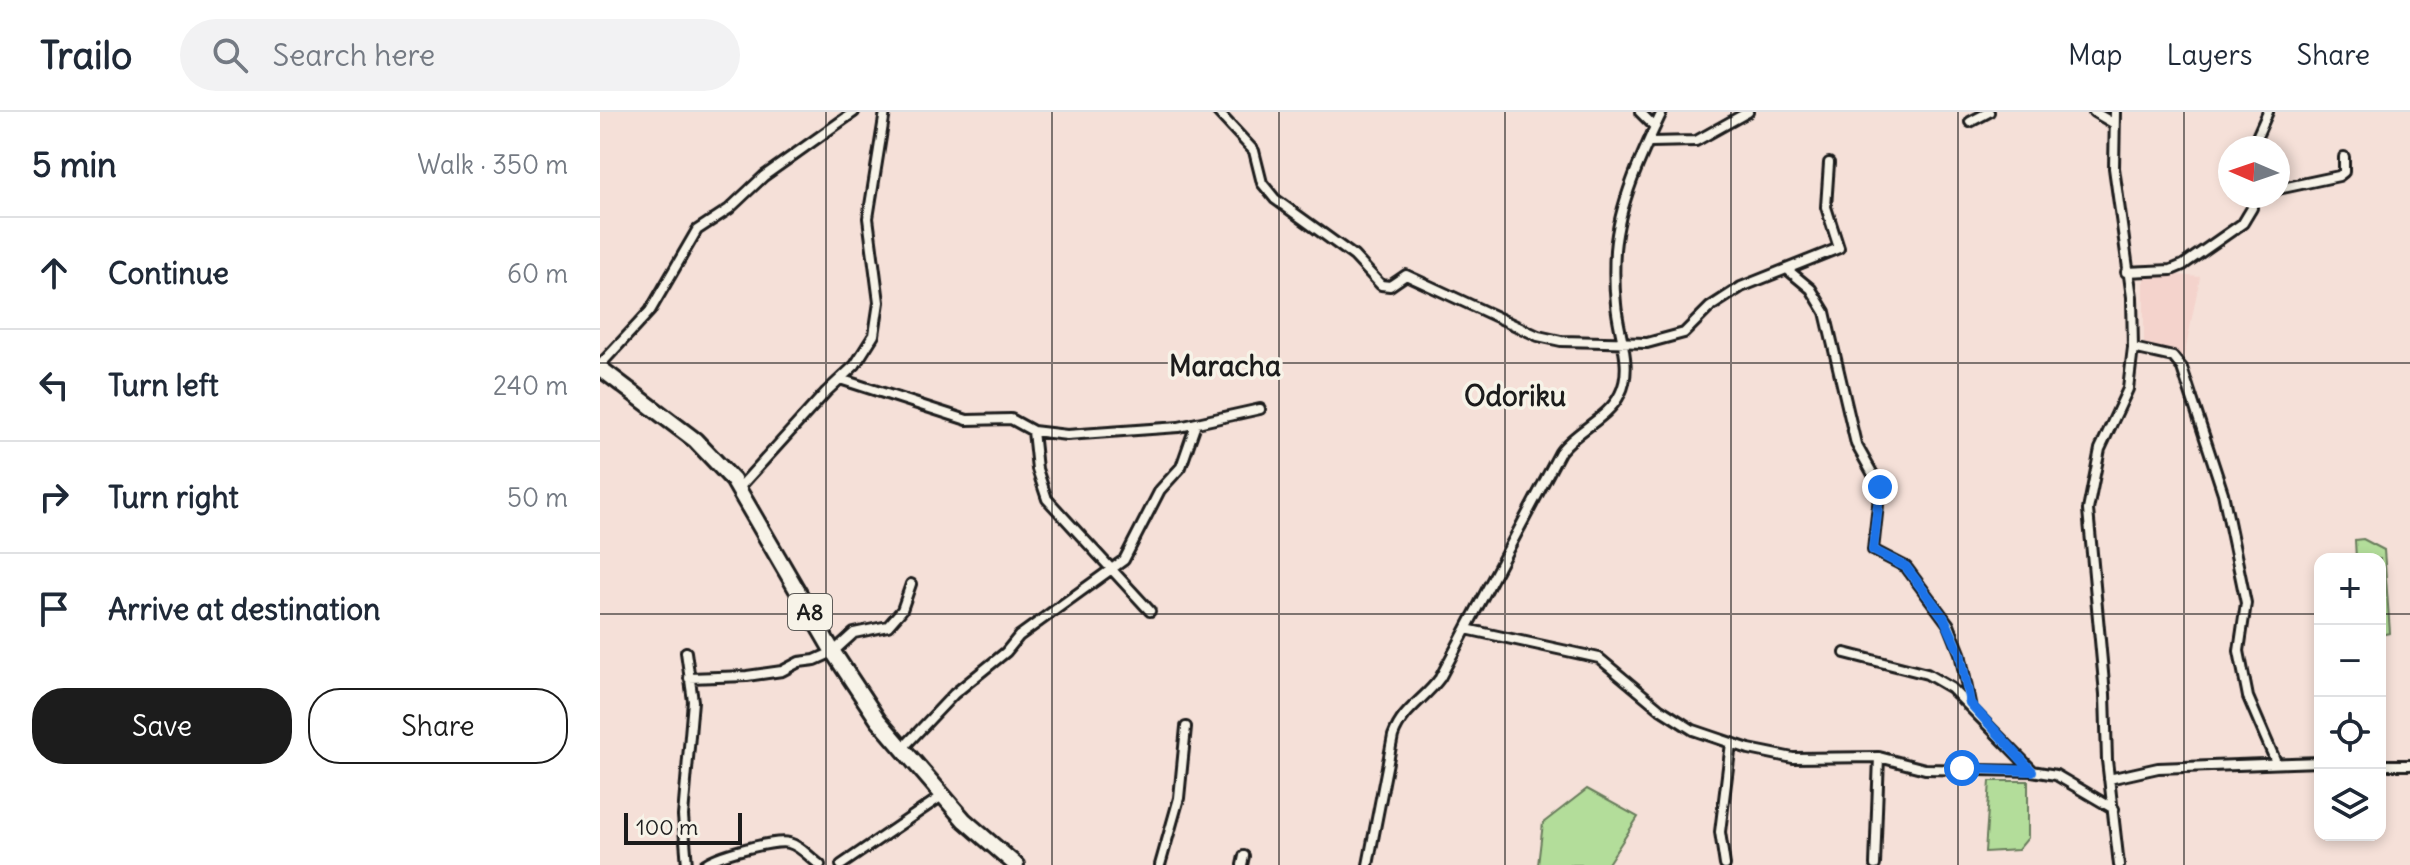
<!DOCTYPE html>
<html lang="en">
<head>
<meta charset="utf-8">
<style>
	body { margin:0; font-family:Delius,sans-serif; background:#f2f2f3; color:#1f2937 }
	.controls { position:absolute; right:24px; bottom:24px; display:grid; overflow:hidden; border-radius:16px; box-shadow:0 4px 12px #0003 }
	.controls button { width:72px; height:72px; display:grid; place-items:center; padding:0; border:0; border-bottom:2px solid #e0e1e3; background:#fff; color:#1f2937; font:40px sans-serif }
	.compass { position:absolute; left:1618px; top:24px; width:72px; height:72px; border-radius:50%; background:#fff; box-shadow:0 4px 12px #0003; rotate:272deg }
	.scale { position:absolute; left:24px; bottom:20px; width:118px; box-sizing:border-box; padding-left:8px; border:4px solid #1c1c1c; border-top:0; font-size:22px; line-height:28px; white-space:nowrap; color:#1c1c1c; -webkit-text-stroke:6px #f7f3e8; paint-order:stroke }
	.stop { position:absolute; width:24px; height:24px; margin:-18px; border:6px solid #1a73e8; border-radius:50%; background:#fff }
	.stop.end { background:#1a73e8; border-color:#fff; box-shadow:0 2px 8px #0008 }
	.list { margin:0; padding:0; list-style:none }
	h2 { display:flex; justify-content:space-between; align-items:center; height:104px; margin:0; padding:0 32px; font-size:34px }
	h2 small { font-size:26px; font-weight:400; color:#747a83 }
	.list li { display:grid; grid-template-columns:52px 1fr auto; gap:24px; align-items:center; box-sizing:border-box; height:112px; padding:0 32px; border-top:2px solid #e0e1e3 }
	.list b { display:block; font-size:30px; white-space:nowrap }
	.list em { font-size:26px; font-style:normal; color:#747a83 }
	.actions { display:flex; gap:16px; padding:24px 32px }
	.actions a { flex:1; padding:18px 0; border:2px solid #1c1c1c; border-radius:32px; text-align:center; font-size:28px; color:#1c1c1c }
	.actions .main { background:#1c1c1c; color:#fff }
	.icon { flex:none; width:44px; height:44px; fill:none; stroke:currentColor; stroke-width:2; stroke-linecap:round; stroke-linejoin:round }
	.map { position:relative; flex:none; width:1810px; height:753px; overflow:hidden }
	header { display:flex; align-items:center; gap:48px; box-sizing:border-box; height:112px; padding:0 40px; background:#fff; border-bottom:2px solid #e0e1e3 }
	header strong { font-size:38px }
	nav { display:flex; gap:44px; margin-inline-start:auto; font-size:28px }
	.search { width:560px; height:72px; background:#f2f2f3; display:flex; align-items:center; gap:20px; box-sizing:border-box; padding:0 28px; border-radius:44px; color:#747a83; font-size:30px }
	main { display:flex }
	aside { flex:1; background:#fff }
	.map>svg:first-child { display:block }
	.built { fill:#f4d3cc }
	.green { fill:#b3dd9a; stroke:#687c5b; stroke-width:2 }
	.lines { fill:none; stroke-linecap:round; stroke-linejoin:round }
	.street-casing { stroke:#1c1c1c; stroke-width:14 }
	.primary-casing { stroke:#1c1c1c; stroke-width:20 }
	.street { stroke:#f7f3e8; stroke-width:8 }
	.primary { stroke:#f7f3e8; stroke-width:14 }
	.route { stroke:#1a73e8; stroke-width:10 }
	.grid { fill:none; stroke:#1c1c1c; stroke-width:2; stroke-opacity:0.55 }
	.labels { text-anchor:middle; stroke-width:7; stroke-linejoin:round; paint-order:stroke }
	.shield { fill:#f7f3e8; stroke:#5e5c59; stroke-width:2 }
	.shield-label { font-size:22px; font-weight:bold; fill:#1c1c1c }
	.quarter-label { font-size:28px; font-weight:bold; fill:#1c1c1c; stroke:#f7f3e8 }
</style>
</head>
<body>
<header>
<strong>Trailo</strong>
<div class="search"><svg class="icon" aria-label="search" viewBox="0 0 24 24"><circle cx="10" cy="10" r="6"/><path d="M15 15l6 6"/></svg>Search here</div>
<nav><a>Map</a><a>Layers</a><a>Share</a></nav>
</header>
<main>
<aside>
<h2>5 min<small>Walk · 350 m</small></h2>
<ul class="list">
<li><svg class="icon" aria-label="ahead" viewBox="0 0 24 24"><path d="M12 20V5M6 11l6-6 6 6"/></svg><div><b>Continue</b></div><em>60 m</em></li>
<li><svg class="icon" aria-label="left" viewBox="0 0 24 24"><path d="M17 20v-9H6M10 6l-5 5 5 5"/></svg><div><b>Turn left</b></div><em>240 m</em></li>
<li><svg class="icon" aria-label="right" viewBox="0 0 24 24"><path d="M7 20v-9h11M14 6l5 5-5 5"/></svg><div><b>Turn right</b></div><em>50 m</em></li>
<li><svg class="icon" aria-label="arrive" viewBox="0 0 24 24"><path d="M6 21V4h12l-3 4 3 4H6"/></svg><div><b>Arrive at destination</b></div></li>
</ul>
<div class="actions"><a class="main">Save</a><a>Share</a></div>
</aside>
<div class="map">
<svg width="1810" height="753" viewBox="0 0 1810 753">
	<rect width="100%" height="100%" fill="#f5e0d8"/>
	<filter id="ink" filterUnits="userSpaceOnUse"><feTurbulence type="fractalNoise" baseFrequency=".0125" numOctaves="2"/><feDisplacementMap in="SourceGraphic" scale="16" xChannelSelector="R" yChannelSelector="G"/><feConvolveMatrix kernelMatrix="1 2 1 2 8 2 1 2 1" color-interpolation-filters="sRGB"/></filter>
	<g filter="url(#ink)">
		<path class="built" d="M1544,160l56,5 -16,81 -40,-11z"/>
		<path class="green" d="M1763,427l21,11 6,83 -10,2v-76h-24l-1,-19z
			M1390,669h38v57l-10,12 -33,2z
			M987,677l51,28 -31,48h-69l5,-42z"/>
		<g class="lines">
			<g class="street-casing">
				<path id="street" d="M618,0l36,39 8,32 13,16 79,57 27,29 9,1 16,-11 132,61 23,5 86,2 37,-10 26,-26 31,-20 98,-39 -13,-41 3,-44
					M1040,0l15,15
					M1494,0l19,11
					M1515,0l-1,56 18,129 1,51 -5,41 -28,60 -12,61 17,184 2,66 12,105
					M1370,10l19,-10
					M1050,30l46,-1 52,-29
					M1652,36l16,-36
					M1678,77l61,-13 5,-4v-15
					M1188,158l23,19 14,23 31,132 24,43 -7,63 33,17 43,58 11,28 10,50
					M1526,160l45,-2 12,-5 60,-42 9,-15v-12
					M1533,236l40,9 9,11 41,125 23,110 -7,48 9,46 28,65
					M0,253l50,-54 47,-81 32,-21 35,-33 90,-64
					M240,267l127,41 44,-1 22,12 34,4 112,-8 81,-18
					M433,319l4,38 10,30 103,112
					M139,376l87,-96 29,-27 19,-30 5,-33 -11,-84 17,-106
					M866,517l133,29 61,51 33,21 56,19 44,9 86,-1 -4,108
					M86,540l7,49 -10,115 4,49
					M1245,541l82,21 24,14 81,82
					M89,566l58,-2 35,-5 17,-9 16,-2 18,-8 21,-19 34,-7 14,-16 9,-26
					M302,637l52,-55 52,-42 13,-16 105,-76 36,-70 21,-23 15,-43
					M1279,645l46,12 107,2 24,4 58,34
					M1780,653h30
					M1509,667l49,-11 162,-6
					M104,753c11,-10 72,-26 85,-22 12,3 21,15 31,22
					M241,753l101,-69
					M560,753l19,-67 7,-71
					M642,753l2,-9
					M768,753l25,-129c10,-27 31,-36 47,-58l120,-226c16,-22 48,-33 60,-58 14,-27 -2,-61 -4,-90 -2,-18 -2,-36 -1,-54 4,-47 27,-96 47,-138
					M1125,753l-5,-33 11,-89"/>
			</g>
			<g class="primary-casing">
				<path id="primary" d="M0,256l95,72 38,40 100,172 45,68 86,100 52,45"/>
			</g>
			<use href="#street" class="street"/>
			<use href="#primary" class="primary"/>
		</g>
	</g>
	<g class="lines" filter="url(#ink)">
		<path class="route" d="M1280,375l-7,63 33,17 38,51 16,35 10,50 62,68 -70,-3"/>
	</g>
	<path class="grid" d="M226,0v753M452,0v753M679,0v753M905,0v753M1131,0v753M1358,0v753M1584,0v753M0,251h1810M0,502h1720M1780,502h30"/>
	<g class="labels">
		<rect class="shield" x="188" y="482" width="44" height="36" rx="6"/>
		<g class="shield-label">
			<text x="210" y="508">A8</text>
		</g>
		<g class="quarter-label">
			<text x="625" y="264">Maracha</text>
			<text x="915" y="294">Odoriku</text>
		</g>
	</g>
</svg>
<div class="controls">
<button>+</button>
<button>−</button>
<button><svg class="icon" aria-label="locate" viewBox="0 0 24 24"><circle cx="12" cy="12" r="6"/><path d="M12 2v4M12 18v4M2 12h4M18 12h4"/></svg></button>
<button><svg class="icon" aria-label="layers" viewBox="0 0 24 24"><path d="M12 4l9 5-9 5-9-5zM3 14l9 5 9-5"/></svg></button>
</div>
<svg class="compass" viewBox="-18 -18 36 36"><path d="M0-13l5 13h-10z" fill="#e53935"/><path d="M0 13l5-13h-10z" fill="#747a83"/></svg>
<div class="scale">100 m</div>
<div class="stop" style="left:1362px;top:656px"></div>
<div class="stop end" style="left:1280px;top:375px"></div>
</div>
</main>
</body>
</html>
